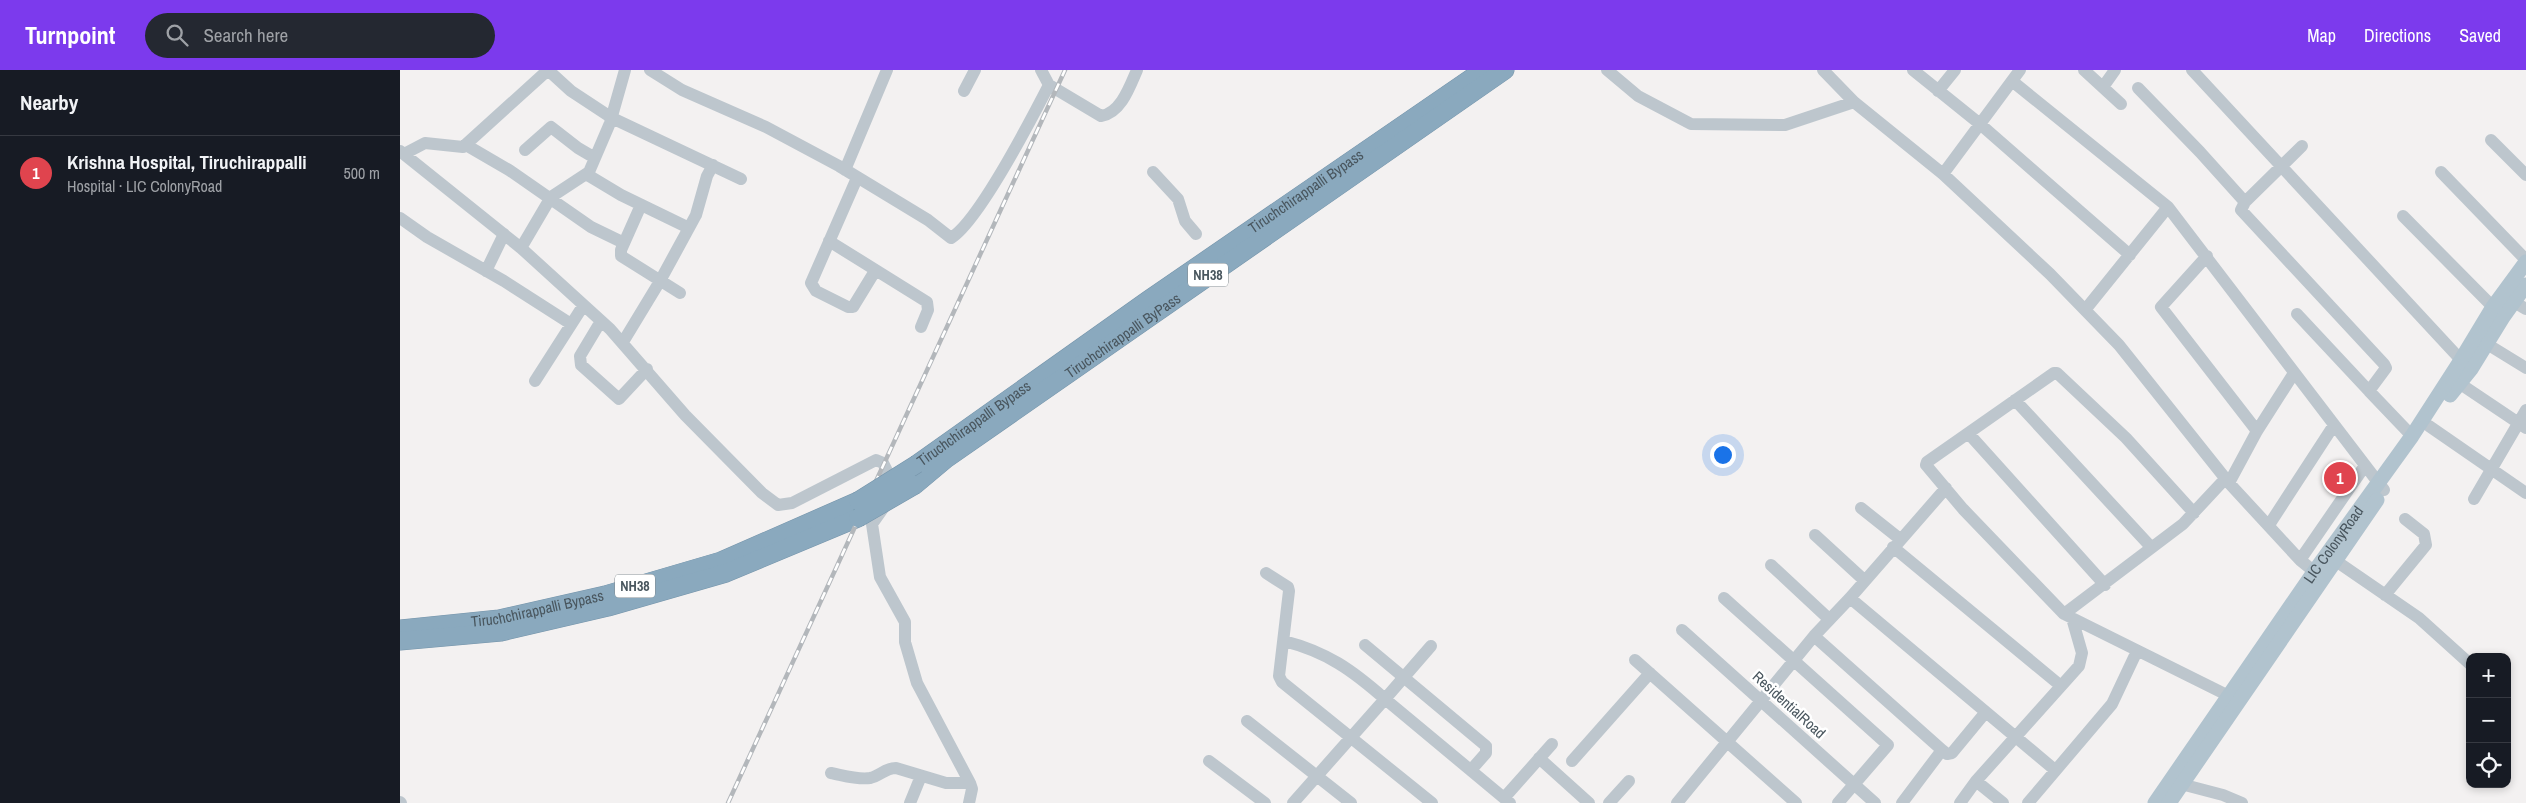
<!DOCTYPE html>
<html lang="en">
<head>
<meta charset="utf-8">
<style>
	body { margin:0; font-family:"Archivo Narrow",sans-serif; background:#242831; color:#f1f3f6 }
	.controls { position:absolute; right:15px; bottom:15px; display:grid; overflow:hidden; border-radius:10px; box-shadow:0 2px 8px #0003 }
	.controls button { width:45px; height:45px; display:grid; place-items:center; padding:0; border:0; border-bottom:1px solid #363941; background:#171b24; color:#f1f3f6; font:25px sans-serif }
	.you { position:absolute; left:1322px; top:384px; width:18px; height:18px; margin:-12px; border:4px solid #fff; border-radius:50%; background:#1a73e8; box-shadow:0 0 0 8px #1a73e833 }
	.badge { display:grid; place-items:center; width:32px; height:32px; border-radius:50%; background:#7c3aed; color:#fff; font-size:16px; font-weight:700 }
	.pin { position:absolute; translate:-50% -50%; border:2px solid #fff; box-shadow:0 1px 5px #0006 }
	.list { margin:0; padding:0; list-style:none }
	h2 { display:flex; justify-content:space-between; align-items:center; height:65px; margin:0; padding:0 20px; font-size:21px }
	h2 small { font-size:16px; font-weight:400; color:#9ea1a6 }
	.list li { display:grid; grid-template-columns:32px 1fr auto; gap:15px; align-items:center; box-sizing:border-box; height:75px; padding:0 20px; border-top:1px solid #363941 }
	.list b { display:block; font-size:19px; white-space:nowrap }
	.list p { margin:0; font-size:16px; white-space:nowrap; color:#9ea1a6 }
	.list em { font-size:16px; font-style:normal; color:#9ea1a6 }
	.icon { flex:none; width:28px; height:28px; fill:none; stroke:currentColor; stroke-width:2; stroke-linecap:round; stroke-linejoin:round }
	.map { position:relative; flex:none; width:2126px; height:733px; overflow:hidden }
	header { display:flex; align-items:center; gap:30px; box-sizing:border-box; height:70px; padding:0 25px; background:#7c3aed; color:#fff }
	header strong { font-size:24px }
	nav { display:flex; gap:28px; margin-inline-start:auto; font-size:18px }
	.search { width:350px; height:45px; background:#242831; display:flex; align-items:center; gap:12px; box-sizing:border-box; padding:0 18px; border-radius:28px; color:#9ea1a6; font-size:19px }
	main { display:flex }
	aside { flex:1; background:#171b24 }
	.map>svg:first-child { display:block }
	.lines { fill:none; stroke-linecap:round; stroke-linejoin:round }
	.highway-casing { stroke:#7594aa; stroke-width:19 }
	.minor { stroke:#bdc6cd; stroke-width:12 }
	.major { stroke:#b1c3ce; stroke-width:15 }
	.highway { stroke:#8aa9be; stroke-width:18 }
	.rail-casing { stroke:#b3b7bb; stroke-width:4.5 }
	.rail { stroke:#fff; stroke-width:2.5; stroke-dasharray:8; stroke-linecap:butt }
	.highway-bridge-casing { stroke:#7594aa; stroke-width:19; stroke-linecap:butt }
	.highway-bridge { stroke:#8aa9be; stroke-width:18 }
	.labels { text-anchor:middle; stroke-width:5; stroke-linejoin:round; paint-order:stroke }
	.shield { fill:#fff; stroke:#80898e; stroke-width:1 }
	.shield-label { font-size:14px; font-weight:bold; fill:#49565e }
	.street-label { font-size:15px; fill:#49565e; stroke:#fff }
</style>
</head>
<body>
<header>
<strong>Turnpoint</strong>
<div class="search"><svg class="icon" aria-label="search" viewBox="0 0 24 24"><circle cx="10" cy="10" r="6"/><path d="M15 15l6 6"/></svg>Search here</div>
<nav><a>Map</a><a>Directions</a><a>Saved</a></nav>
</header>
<main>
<aside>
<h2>Nearby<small></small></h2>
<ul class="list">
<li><span class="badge" style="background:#e0444e">1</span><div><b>Krishna Hospital, Tiruchirappalli</b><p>Hospital · LIC ColonyRoad</p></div><em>500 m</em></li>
</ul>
</aside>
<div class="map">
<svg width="2126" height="733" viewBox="0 0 2126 733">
	<rect width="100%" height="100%" fill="#f3f1f1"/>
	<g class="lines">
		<g class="highway-casing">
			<g id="highway">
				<path id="s2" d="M517,394l231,-164 335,-230"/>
				<path id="s3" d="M515,415l31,-26 559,-389"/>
				<path id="s4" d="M0,559l99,-10 106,-24 116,-34 137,-60"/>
				<path d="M0,571l101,-9 107,-25 118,-34 132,-55"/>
			</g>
		</g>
		<path class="minor" d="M148,0l23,21 41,27 129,61
			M250,0l32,20 84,37 73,39 89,54 23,18c28,-17 81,-120 98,-153
			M641,0l8,15 52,31c20,-3 29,-30 36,-46
			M1207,0l31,26 53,28 94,1 69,-23
			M1423,0l31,32 89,72 107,100 69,71 110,138 71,77 21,17
			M1513,0l67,54 150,131
			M1684,0l37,34
			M1792,0l269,290
			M1612,11l156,126 216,283
			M1703,17l12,-17
			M1738,18l62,64 45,50
			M564,21l11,-21
			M1538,21l17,-21
			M2091,70l35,35
			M66,75l43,25 82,57 33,16
			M1902,76l-57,56 -4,8 143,154 2,4 -17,23 43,45
			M125,80l26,-23 27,21 17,10
			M0,81l121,97 89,81 75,86 77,78 16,12 14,-2 84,-43 7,3 4,8 -3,36 -12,17 8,53 25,45v20l12,41 53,100 2,6 -3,14
			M4,84l21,-11 38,4 85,-77
			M445,100l42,-100
			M753,102l25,27 7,22 11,13
			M2041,102l85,88
			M186,104l35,21 68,33
			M1543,104l77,-104
			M457,108l-46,105 5,8 32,16h5l22,-36
			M241,135l-20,45v6l59,37
			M2003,146l90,91
			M0,148l27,19 77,44 67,43
			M429,171l98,61 1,8 -7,17
			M121,178l30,-51 38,-25 21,-49 15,-53
			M1807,186l-46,51 96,124
			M86,201l18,-37
			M2114,232l12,7
			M1685,240l83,-103
			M1897,244l72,77
			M201,251l-21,35 1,9 38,34 28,-30
			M223,272l37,-61 36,-66 11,-39 6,-11
			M2087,274l39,24
			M2053,309l73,49
			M135,311l48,-75
			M1615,330l136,147
			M2029,356l97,67
			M1569,364l136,151
			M1825,409l-42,45 -119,90 165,82
			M1829,413l28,-52 37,-58
			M2074,429l52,-89
			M1461,438l39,31
			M1869,455l65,-100
			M1415,465l49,45
			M1493,477l168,139
			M1900,490l64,-93
			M1936,491l83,57 51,46
			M1371,495l58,54
			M866,503l22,14 1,4 -10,85 3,6 150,121
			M1985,525l41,-50 -2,-11 -19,-15
			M1324,528l164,147 -50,58
			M1450,528l205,172
			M1664,544l-101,-105 -37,-44 1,-3 127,-89h3l69,65 68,75
			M1282,560l193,173
			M1414,566l128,114 -40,53
			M884,571c43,11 68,29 101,58l46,-53
			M965,575l121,101v7l-15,17
			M1235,590l161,143
			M847,651l104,82
			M1542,680l5,4 5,-1 33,-40
			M1139,688l50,45
			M809,691l56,42
			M1172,691l78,-88
			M431,703c11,2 27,7 39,5 10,-2 15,-10 26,-10l50,15h24
			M1576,711l27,22
			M1781,714l42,11 19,8
			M1104,728l48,-54
			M0,732l1,1
			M510,733l11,-27
			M893,733l92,-104 125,104
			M1209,733l20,-22
			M1277,733l137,-167 36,-38 96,-110
			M1560,733l16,-22 103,-115 3,-13 -10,-35
			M1628,733l84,-99 25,-53"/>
		<g class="major">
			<path d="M2050,325l21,-26 32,-52 23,-32"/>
			<path id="s1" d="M1755,733l159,-231 98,-136 49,-76 32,-53 33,-45"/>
			<path d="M1769,733l208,-303"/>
		</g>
		<use href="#highway" class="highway"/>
		<g class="rail-casing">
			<path id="rail" d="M328,733l337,-733"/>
		</g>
		<use href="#rail" class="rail"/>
		<g class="highway-bridge-casing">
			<path id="highway-bridge" d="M458,431l59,-37
				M458,448l57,-33"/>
		</g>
		<use href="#highway-bridge" class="highway-bridge"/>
	</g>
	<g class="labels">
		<g class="shield">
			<rect x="788" y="193.5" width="40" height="23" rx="4"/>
			<rect x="215" y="504.5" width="40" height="23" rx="4"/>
		</g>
		<g class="shield-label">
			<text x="808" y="210">NH38</text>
			<text x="235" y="521">NH38</text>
		</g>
		<g class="street-label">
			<text dy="5" stroke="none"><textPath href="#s2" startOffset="475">Tiruchchirappalli Bypass</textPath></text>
			<text dy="5" stroke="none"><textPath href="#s3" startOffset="256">Tiruchchirappalli ByPass</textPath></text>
			<text dy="5" stroke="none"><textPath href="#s2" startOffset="70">Tiruchchirappalli Bypass</textPath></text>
			<text dy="5" stroke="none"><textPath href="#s1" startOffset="314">LIC ColonyRoad</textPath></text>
			<text dy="5" stroke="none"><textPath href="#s4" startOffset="139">Tiruchchirappalli Bypass</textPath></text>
			<text transform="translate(1389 635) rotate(42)" y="5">ResidentialRoad</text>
		</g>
	</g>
</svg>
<div class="controls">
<button>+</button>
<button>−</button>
<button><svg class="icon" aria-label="locate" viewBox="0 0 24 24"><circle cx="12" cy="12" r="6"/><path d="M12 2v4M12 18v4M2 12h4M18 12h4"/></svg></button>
</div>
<div class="you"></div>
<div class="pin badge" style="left:1940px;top:408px;background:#e0444e">1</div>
</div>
</main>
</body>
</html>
